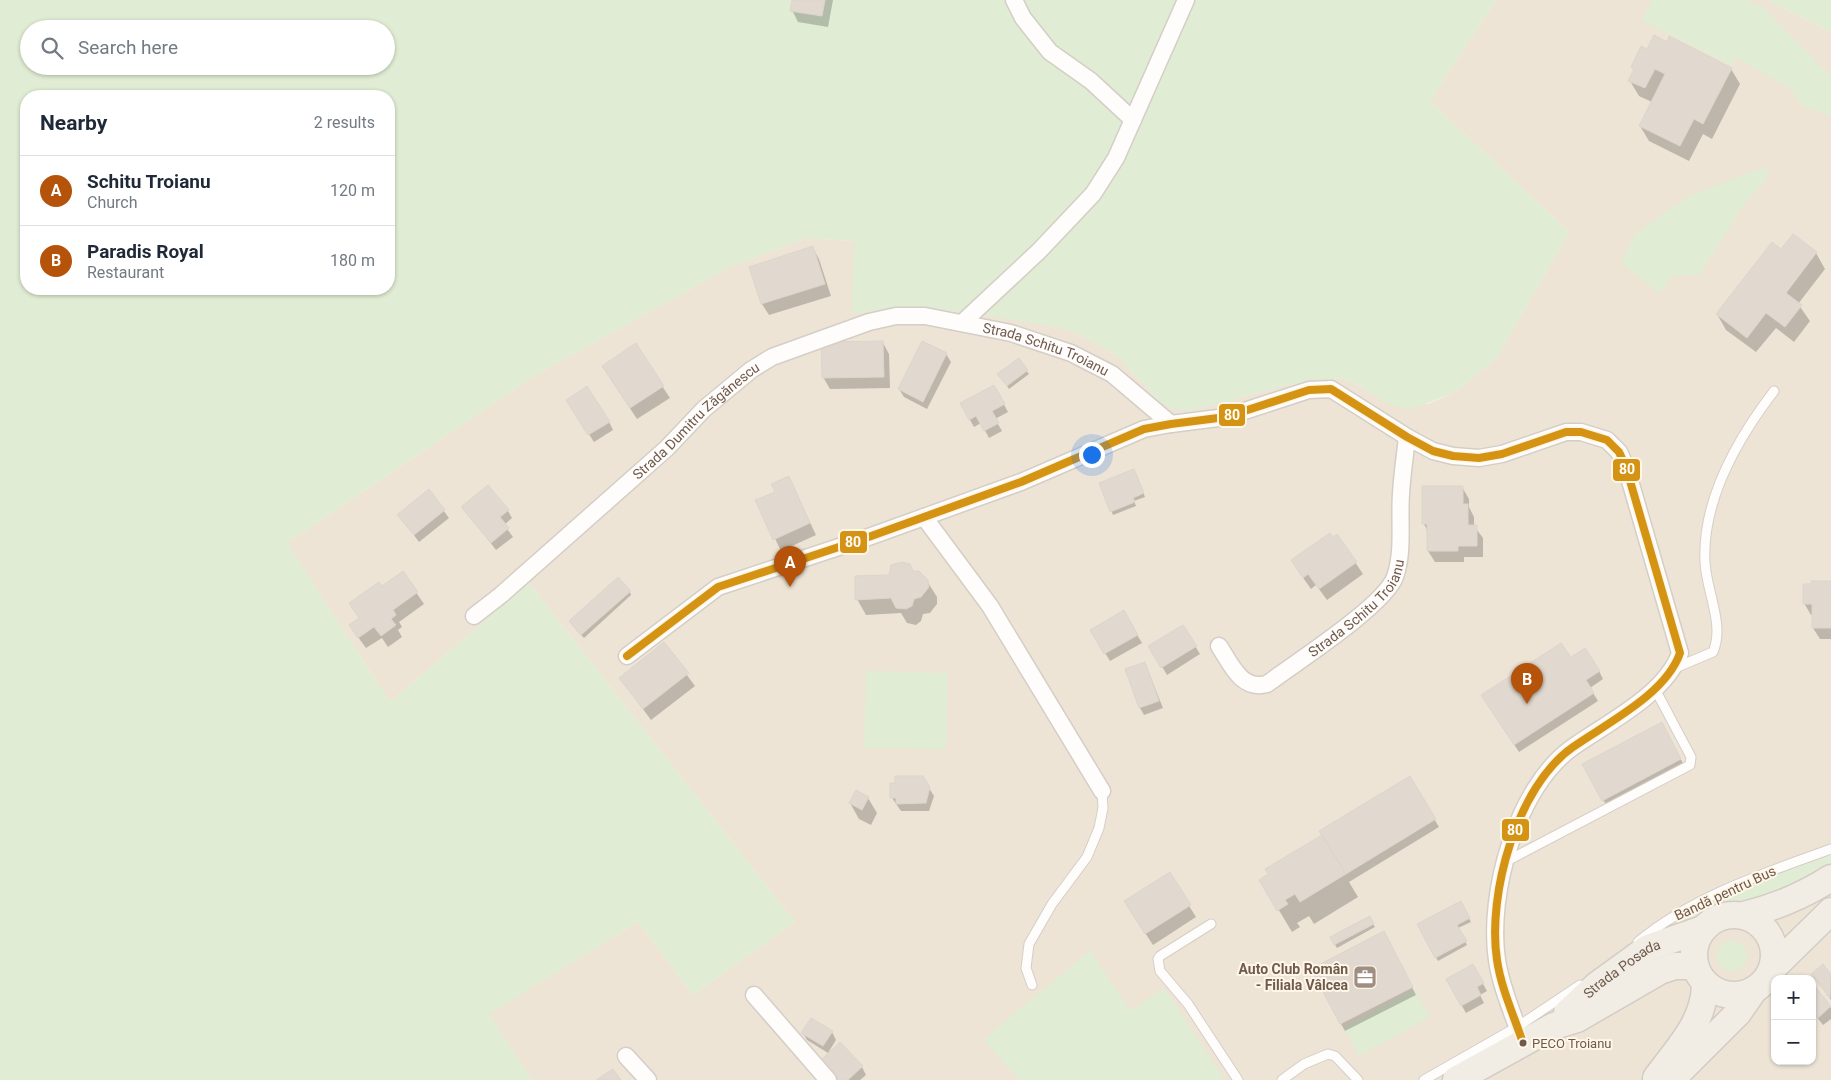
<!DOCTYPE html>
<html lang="en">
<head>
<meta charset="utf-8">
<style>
	body { margin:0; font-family:Roboto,sans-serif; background:#f2f2f3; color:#1f2937 }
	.controls { position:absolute; right:15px; bottom:15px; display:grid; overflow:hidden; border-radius:10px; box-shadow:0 1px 4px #0004 }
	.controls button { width:45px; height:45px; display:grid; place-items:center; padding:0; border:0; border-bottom:1px solid #e0e1e3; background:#fff; color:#1f2937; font:25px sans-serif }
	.you { position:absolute; left:1091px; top:454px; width:18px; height:18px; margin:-12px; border:4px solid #fff; border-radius:50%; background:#1a73e8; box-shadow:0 0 0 8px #1a73e833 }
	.badge { display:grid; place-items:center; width:32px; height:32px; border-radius:50%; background:#b45309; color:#fff; font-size:16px; font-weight:700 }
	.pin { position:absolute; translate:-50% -41px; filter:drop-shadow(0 1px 2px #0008) }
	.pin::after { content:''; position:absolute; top:26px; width:18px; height:15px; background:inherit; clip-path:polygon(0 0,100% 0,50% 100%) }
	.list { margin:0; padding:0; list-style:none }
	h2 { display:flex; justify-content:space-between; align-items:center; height:65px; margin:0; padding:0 20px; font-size:21px }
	h2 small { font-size:16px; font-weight:400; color:#747a83 }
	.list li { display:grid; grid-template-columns:32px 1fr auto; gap:15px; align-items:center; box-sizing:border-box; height:70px; padding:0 20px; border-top:1px solid #e0e1e3 }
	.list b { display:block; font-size:19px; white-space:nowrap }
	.list p { margin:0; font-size:16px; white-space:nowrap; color:#747a83 }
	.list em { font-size:16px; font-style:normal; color:#747a83 }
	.icon { flex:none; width:28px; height:28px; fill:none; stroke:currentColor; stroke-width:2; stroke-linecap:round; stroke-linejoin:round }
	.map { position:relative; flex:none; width:1831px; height:1080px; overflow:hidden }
	.search { position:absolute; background:#fff; box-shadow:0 1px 4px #0004; left:20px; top:20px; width:375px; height:55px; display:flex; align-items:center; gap:12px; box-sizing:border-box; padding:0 18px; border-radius:28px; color:#747a83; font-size:19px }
	.panel { position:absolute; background:#fff; box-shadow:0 1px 4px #0004; left:20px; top:90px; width:375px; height:205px; border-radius:20px }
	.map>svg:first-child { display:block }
	.residential { fill:#eee4d6; fill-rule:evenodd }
	.green { fill:#e0ecd3; fill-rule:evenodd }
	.shadow { fill:#0003 }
	.building { fill:#e1d9d0; stroke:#ddd4cb }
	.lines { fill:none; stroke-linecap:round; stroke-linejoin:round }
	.lane-casing { stroke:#d4cec6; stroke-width:11 }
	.street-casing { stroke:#d4cec6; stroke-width:19 }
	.primary-casing { stroke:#d3ccc5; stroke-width:29 }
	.lane { stroke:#fefdfc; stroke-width:9 }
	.street { stroke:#fefdfc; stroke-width:16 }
	.primary { stroke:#f1ede5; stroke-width:26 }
	.bus-1-casing { stroke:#fef6e8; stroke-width:11 }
	.bus-1 { stroke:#d59313; stroke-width:8 }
	.bus-dot { fill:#705a4b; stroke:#fef6e8; stroke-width:2 }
	.labels { text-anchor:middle; stroke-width:4; stroke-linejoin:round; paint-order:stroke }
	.bus-label { font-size:13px; fill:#705a4b; stroke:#fef6e8; text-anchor:start }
	.street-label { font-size:14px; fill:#705a4b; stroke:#fef6e8 }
	.poi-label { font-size:14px; font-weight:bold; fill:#705a4b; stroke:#fef6e8; text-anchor:end }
	.line-badge { stroke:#fef6e8; stroke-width:2 }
	.badge-label { font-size:14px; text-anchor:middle; font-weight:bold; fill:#fff }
</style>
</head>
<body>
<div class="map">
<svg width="1831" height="1080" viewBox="0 0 1831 1080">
	<rect width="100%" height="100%" fill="#f5f1e8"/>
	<path class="residential" d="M1496,0h271l64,32v1048h-1299l-44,-66 150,-92 55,73 102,-73 -266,-339 -139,119 -103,-159 249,-168 194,-108 77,-29 47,3 47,68 65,3 57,8 43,9 23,10 30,18 39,43 77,-1 48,-13 57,-8 13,4 34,21 41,1 29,-13 40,-34 72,-125 -139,-131zM1775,979h37v82h-37z"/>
	<path class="green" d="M0,0h1496l-66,101 139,131 -72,125 -40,34 -42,17h-15l-13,-5 -34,-21 -13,-4 -57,8 -94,25 -17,-2 -14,-9 -39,-43 -30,-18 -23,-10 -100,-17 -65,-3 -50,5 3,-73 -47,-3 -77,29 -194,108 -249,168 103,159 139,-119 266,339 -102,73 -55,-73 -149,92 43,66h-532zM29,29h357v37h-357zM26,96h363v193h-363z
		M1652,0h94l17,7 68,70v39l-29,-10 -11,-17 -54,-31 -5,8 -91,-46z
		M1767,0h64v32z
		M1764,167l6,8 -24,27 -47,73 -26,1 -14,17 -38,-30 14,-29 52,-37z
		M866,671l82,2 -2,76 -82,-1z
		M1831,854v9l-34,21 -31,11 -49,9 -29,18 -52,26c15,-10 29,-22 45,-30 48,-27 99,-45 150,-64z
		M1717 956a15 15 0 1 1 30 0a15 15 0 1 1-30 0Z
		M1090,950l40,61 34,-23 61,92h-205l-36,-40c35,-32 71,-59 106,-90z
		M1414,989l16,28 -71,39 -15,-28z"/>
	<path class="shadow" d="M793,0h40l-5,27 -30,-5 -6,-12z
		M1648,50l83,19 9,15 -28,55 -9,-5 -14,27 -40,-20 -9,-15 12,-24 -13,-6 -9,-15 5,-10 -2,-4z
		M813,248l6,11 12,37 -62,19 -7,-11 -11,-36z
		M1781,251l35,2 9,16 -27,35 12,17 -16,21 -18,-14 -20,24 -30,-22 -9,-16z
		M883,343l6,11 1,34 -60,1 -7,-12z
		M635,345l35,53 -33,21 -27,-41z
		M946,354l5,8 -24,47 -23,-12 -5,-8z
		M1018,360l11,14 -20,15 -8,-12z
		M994,386l14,26 -13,7 7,12 -13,7 -8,-15 -7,4 -13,-23z
		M572,408l37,14 4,8 -19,12z
		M1136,474l9,23 -11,4 2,5 -23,9 -13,-31z
		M789,478l27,57 -35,16 -24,-50 19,-9z
		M1462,487l7,12v8l5,10v9l9,12v19h-19v5h-29l-7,-11v-19l-4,-8z
		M429,491l20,27 -30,24 -20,-27z
		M463,507l45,4 4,7 -8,7 9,12 -17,13z
		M1337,535l26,39 -36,26 -11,-15 -5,4 -12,-17z
		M403,573l21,31 -25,18 3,5 -4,3 4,7 -14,10 -6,-9 -16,10 -8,-11 2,-18 22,-31z
		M890,576l37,5 10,16v7l-7,9 -7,1 -2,7 -5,4 -9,-2 -6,-10 -35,2 -9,-16z
		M1831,583v56h-11l-7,-11v-13h-2l-7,-12z
		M630,592l1,3 -47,43 -12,-13z
		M1123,611l19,32 -32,18 -19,-31z
		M1183,627l17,27 -33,21 -17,-29z
		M664,644l31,42 -44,34 -31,-42z
		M1570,659l29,12 4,8 -13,9 8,13 -79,51 -32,-49z
		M1145,663l18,45 -19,7 -4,-7z
		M1668,735l19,36 -77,41 -26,-48z
		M1409,778l30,49 -90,55 9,15 -44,27 -5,-8 -12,7 3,4 -8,5 -18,-30 49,-67z
		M891,784l38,4 5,8 -5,15h-28l-9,-13z
		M868,798l9,15 -6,12 -12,-6 -9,-16z
		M1169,874l27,43 -43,28 -21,-32z
		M1460,902l11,20 -13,6 9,17 -29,16 -20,-36z
		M1369,918l6,9 -38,21 -6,-10z
		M1388,940l28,55 -71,36 -4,-7z
		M1473,966l14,25 -7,4 4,8 -18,10 -19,-33z
		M1823,966l8,10v24l-19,-26z
		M1812,985l19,23v11l-8,6 -11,-14z
		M832,1032l4,8 -8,13 -21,-13 -4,-7z
		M862,1067l4,8 -6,5h-26z"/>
	<path class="building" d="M792,0h33l-3,16 -32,-5z
		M1654,35l13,7 2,-6 63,32 -29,56 -9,-5 -14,27 -41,-20 26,-52 -10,-5 -10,19 -17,-7 6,-12 -3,-2 10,-21 6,3z
		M1793,234l24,18 -31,41 16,12 -17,22 -19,-14 -19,25 -31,-24 56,-72 9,7z
		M813,246l12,38 -64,20 -12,-37z
		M883,341l1,36 -62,1 -1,-36z
		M922,341l25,12 -24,49 -25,-13z
		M636,343l28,43 -34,22 -28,-42z
		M1019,358l9,12 -21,16 -10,-12z
		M994,385l11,19 -13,7 7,12 -15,8 -8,-15 -7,4 -9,-17z
		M587,386l23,36 -22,13 -22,-35z
		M1134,469l10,24 -11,5 2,4 -25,10 -11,-29z
		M789,476l21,47 -37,17 -18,-40 20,-8 -4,-8z
		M488,485l21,25 -9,7 9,11 -18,15 -30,-36z
		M1422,486h41v18h5v21h9v21h-19v5h-31v-27h-5z
		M429,489l16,21 -31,25 -17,-20z
		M1330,533l3,4 4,-3 20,28 -38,27 -11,-15 -5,4 -12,-18z
		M902,562l8,2 3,7h6l9,9 1,7 -8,10 -7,2 -2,7 -6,3 -10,-1 -5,-10 -36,2v-24l34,-1 2,-10z
		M403,571l15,21 -25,18 3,5 -5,4 5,6 -15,11 -7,-9 -16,11 -9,-13 10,-7 -10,-15 30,-21 3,4z
		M618,577l13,14 -50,44 -12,-14z
		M1811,581h20v47h-19v-24h-9v-20h8z
		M1124,610l14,25 -34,19 -14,-24z
		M1183,625l14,21 -36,22 -13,-22z
		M664,642l25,31 -46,36 -24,-31z
		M1561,643l10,14 14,-9 15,23 -14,9 8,13 -80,52 -33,-50z
		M1145,662l14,39 -20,7 -14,-39z
		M1662,722l19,37 -79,42 -20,-37z
		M895,776h28l7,11 -4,16 -30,1v-6h-6v-15h5z
		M1410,776l26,43 -90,55 -27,-43z
		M856,790l13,7 -7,13 -13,-7z
		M1322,835l24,39 -46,28 -5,-8 -10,6 3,4 -11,7 -18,-31 9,-6 -3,-5z
		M1170,872l21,33 -46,29 -21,-33z
		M1461,901l9,17 -13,7 10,16 -32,17 -18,-34z
		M1370,916l4,8 -40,21 -4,-8z
		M1384,931l29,56 -73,37 -29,-55z
		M1473,964l11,19 -7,4 4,8 -20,11 -15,-27z
		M1823,964l8,10 -1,24 -19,-24z
		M1812,983l19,23 -13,12 -6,-7z
		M811,1018l22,13 -10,15 -22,-13z
		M840,1042l23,24 -15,14h-12l-17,-18z
		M613,1069l8,11h-25z"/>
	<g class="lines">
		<g class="lane-casing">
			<path id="lane" d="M1675,668l38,-16c12,-27 -7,-62 -8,-90 -3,-61 33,-124 69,-171
				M1505,862l185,-97 1,-8 -36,-68
				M1211,924l-51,32 -2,3 2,12 28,33 50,76
				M1638,942c55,-46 127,-69 193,-93
				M1032,985l-6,-17 3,-24 23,-40 35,-47 12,-29 4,-20 -1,-17
				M1282,1080l22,-16 24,-10 7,2 23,24
				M1424,1080l93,-53 63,-42"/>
		</g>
		<g class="street-casing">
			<g id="street">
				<path d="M1014,0l9,18 27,34 41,29 42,39"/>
				<path d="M962,323l77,-72 54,-57 23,-36 70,-158"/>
				<path d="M924,517l66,89 112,185"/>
				<path id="s1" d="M474,616l27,-21 166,-147 37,-39 47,-39 21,-13 97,-35 27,-6h29l86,17 60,20 41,21 59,50"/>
				<path id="s2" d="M1219,646c12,18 22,45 48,38 28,-21 117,-78 128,-107 9,-26 4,-56 6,-83 1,-19 4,-38 6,-57"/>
				<path d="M627,656l91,-69 145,-48 158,-57 123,-53 27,-5 55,-7 83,-27 22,-1 76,48 26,14 20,5 26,2 23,-4 64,-22h15l26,8 12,12 7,15 54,186c-14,41 -73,70 -107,94 -56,39 -86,147 -76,213 4,28 17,56 26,83"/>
				<path d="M754,995l74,85"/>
				<path d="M626,1056l22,24"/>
			</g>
		</g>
		<g class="primary-casing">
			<g id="primary">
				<circle cx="1734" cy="955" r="40"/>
				<path d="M1744,915c33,-8 59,-19 87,-37"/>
				<path d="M1772,969l59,-58"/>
				<path id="s3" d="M1567,1013l30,-28 51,-37 55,-19"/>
				<path d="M1656,1078c21,-29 49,-56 49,-94"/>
				<path d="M1456,1080l98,-54 23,-7 83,-48 15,-5h20"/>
				<path d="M1671,1080l67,-67 16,-23"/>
			</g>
		</g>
		<use href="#lane" class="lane"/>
		<use href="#street" class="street"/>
		<use href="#primary" class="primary"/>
		<g class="bus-1-casing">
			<path id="bus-1" d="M627,656l91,-69 145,-48 158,-57 123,-53 27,-5 55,-7 83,-27 22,-1 76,48 26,14 20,5 26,2 23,-4 64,-22h15l26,8 12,12 7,15 54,186c-14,41 -73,70 -107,94 -56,39 -86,147 -76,213 4,28 17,56 26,83"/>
		</g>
		<use href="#bus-1" class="bus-1"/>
	</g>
	<defs>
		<g id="office-square" transform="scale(1.25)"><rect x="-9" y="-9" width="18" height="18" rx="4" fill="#9f8f82" stroke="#fef6e8"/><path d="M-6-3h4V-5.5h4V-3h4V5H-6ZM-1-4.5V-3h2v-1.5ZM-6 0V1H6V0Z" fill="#fff"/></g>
	</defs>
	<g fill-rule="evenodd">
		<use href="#office-square" x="1365" y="977"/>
	</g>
	<circle class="bus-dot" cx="1523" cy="1043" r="4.5"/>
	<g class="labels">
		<g class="bus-label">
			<text x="1532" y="1048">PECO Troianu</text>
		</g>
		<g class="street-label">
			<text dy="5" stroke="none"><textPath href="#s1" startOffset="681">Strada Schitu Troianu</textPath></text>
			<text dy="5" stroke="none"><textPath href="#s1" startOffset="296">Strada Dumitru Zăgănescu</textPath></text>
			<text dy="5" stroke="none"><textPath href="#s2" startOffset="186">Strada Schitu Troianu</textPath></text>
			<text transform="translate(1725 893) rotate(-25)" y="5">Bandă pentru Bus</text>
			<text dy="5" stroke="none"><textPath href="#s3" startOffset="71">Strada Posada</textPath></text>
		</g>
		<g class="poi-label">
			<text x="1348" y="974">Auto Club Român<tspan x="1348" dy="16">- Filiala Vâlcea</tspan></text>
		</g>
	</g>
	<g class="line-badge">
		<rect x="1218" y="403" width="28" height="24" rx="5" fill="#d59313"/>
		<rect x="1612" y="458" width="29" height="24" rx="5" fill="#d59313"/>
		<rect x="839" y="530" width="29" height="24" rx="5" fill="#d59313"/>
		<rect x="1501" y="818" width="29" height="24" rx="5" fill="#d59313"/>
	</g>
	<g class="badge-label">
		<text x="1232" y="420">80</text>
		<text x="1627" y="474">80</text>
		<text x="853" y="547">80</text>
		<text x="1515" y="835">80</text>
	</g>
</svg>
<div class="controls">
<button>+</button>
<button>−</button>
</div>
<div class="you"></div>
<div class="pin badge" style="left:790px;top:587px">A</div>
<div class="pin badge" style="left:1527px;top:704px">B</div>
<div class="search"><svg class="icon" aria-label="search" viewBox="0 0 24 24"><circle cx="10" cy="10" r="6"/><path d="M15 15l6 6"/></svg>Search here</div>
<section class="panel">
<h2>Nearby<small>2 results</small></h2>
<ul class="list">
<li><span class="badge">A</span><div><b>Schitu Troianu</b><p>Church</p></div><em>120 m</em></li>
<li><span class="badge">B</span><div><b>Paradis Royal</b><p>Restaurant</p></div><em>180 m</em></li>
</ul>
</section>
</div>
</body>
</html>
